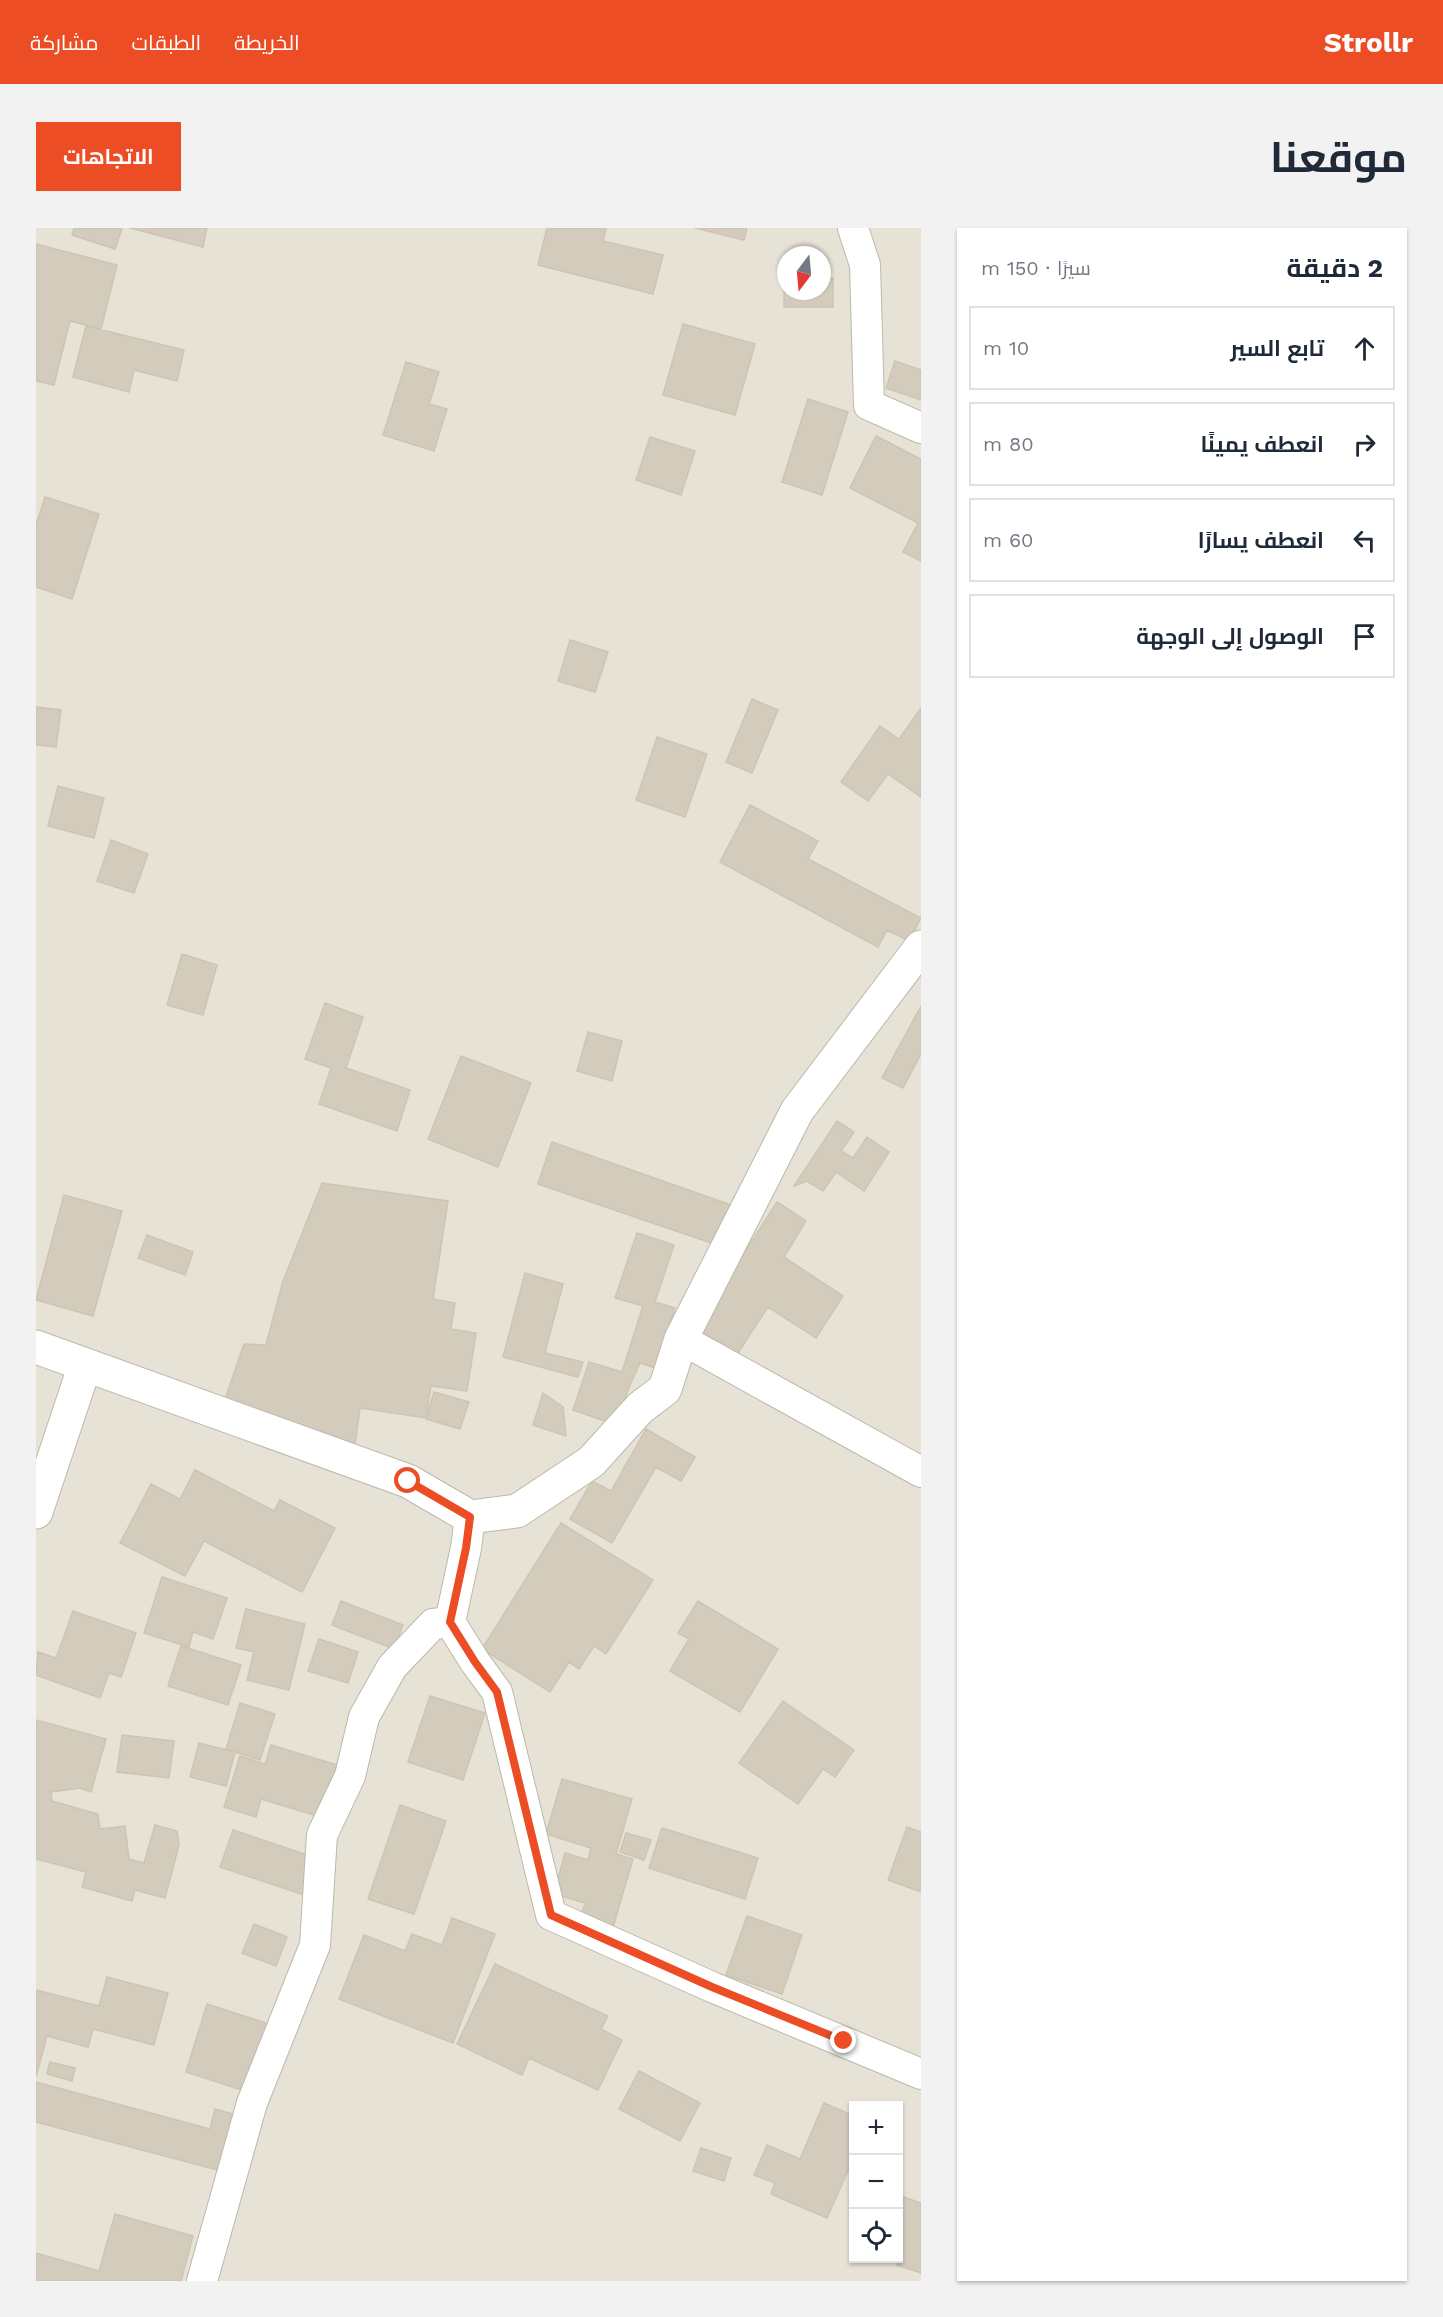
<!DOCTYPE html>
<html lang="ar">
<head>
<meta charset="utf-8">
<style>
	body { margin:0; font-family:"Work Sans",Cairo,sans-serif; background:#f2f2f3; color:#1f2937; direction:rtl }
	.controls { position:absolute; right:18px; bottom:18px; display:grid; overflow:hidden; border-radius:0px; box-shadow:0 2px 4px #0004 }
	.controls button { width:54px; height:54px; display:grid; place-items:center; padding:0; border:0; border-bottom:2px solid #e0e1e3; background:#fff; color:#1f2937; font:30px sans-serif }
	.compass { position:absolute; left:741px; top:18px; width:54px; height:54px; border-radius:50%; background:#fff; box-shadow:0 2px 4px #0004; rotate:196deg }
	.stop { position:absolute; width:18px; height:18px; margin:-14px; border:4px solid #ec4d25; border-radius:50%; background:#fff }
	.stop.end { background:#ec4d25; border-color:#fff; box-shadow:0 2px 6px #0008 }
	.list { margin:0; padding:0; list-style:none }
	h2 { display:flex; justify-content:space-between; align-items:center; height:78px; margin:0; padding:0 24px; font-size:26px }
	h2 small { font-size:20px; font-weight:400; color:#747a83 }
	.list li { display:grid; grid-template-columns:39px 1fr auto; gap:18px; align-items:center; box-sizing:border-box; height:84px; margin:0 12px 12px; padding:0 12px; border:2px solid #e0e1e3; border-radius:0px }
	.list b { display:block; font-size:22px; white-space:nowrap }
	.list em { font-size:20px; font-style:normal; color:#747a83 }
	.icon { flex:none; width:33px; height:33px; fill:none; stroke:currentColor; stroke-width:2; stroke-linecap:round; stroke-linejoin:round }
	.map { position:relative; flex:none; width:885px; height:2053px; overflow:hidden; direction:ltr; border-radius:0px }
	header { display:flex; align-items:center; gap:36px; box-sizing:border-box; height:84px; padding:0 30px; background:#ec4d25; color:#fff }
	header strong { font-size:28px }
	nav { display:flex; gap:33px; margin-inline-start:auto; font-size:21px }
	.intro { display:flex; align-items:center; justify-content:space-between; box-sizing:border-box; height:144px; padding:0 36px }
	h1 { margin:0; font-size:42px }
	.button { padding:15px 27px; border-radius:0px; background:#ec4d25; color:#fff; font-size:21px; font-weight:700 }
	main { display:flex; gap:36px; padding:0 36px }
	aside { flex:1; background:#fff; border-radius:0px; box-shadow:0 2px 4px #0004 }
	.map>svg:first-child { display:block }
	.residential { fill:#e6e2d5; fill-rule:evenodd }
	.building { fill:#d3ccbd; stroke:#cec4b1; stroke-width:1.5 }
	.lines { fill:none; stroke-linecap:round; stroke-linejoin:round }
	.minor-casing { stroke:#bdb8aa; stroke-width:32 }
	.tertiary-casing { stroke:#bdb8aa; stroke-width:35 }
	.minor { stroke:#fff; stroke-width:30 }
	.tertiary { stroke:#fff; stroke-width:33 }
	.route { stroke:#ec4d25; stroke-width:8 }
</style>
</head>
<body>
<header>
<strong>Strollr</strong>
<nav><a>الخريطة</a><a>الطبقات</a><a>مشاركة</a></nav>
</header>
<div class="intro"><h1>موقعنا</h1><a class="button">الاتجاهات</a></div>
<main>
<aside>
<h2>2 دقيقة<small>سيرًا · 150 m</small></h2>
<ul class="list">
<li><svg class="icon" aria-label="ahead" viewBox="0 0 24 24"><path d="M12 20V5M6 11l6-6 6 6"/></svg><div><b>تابع السير</b></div><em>10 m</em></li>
<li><svg class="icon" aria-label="right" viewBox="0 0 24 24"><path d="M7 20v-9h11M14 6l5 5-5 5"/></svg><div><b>انعطف يمينًا</b></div><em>80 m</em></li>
<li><svg class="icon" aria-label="left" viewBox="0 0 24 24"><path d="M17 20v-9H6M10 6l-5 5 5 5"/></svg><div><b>انعطف يسارًا</b></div><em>60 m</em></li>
<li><svg class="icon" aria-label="arrive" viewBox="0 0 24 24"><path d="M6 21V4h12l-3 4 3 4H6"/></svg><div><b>الوصول إلى الوجهة</b></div></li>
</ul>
</aside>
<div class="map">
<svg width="885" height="2053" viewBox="0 0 885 2053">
	<rect width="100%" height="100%" fill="#f2f0e7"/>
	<path class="residential" d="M0,0h885v2053h-885zM750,27h36v36h-36zM818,1878h44v152h-44z"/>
	<path class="building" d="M38,0h48l-7,21 -43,-14z
		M94,0h77l-4,19z
		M511,0h57l2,1 -3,12 60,14 -10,39 -115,-29z
		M659,0h52l-3,12z
		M0,16l81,21 -16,64 -31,-8 -16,64 -18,-4z
		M748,50h2v13h36v-13h11v29h-49z
		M647,96l72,20 -20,71 -72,-20z
		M50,98l98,24 -7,31 -43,-11 -5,22 -56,-15z
		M859,133l26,9v30l-35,-12z
		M370,134l33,10 -10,32 18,5 -13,42 -51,-16z
		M772,171l40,13 -26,83 -40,-13z
		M840,208l45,23v102l-18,-9 15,-29 -68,-35z
		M614,209l45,14 -14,44 -45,-15z
		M9,269l54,17 -27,85 -36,-12v-62z
		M534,412l38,12 -13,40 -37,-11z
		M716,471l26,11 -26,63 -26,-11z
		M0,479l25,3 -5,37 -20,-2z
		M885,480v89l-33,-23 -20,27 -27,-19 39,-56 19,13z
		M621,509l50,17 -22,63 -49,-17z
		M22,558l46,12 -10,40 -46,-12z
		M714,577l68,36 -10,18 113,59 -12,23 -22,-11 -9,17 -158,-85z
		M75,612l37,14 -14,39 -37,-12z
		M146,726l35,11 -14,50 -36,-10z
		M289,775l38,14 -17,51 64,22 -13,41 -78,-27 12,-36 -26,-9z
		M885,778v48l-18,34 -21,-10z
		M552,804l34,9 -10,40 -35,-10z
		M425,828l70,27 -33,84 -70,-28z
		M801,893l17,11 -13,19 12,7 14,-21 22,15 -25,39 -28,-19 -13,19 -16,-10 -13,5z
		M516,914l179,63 -14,40 -179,-61z
		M286,955l126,18 -15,98 22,4 -4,26 25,4 -9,58 -36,-5 -5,32 -66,-10 -5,37 -131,-43 20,-58 22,1 16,-61z
		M28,967l58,16 -29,105 -57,-16z
		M741,974l29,19 -22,36 59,39 -27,42 -48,-31 -32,49 -41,-27z
		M601,1005l37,12 -19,57 20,6 -20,60 -15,-5 -11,24 -13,38 -43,-15 16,-48 33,10 21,-66 -28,-8z
		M111,1007l46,17 -8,23 -47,-17z
		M489,1045l38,11 -18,69 38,9 -5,15 -75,-20z
		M398,1164l35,10 -9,27 -34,-10z
		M507,1165l20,14 3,29 -33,-11z
		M610,1201l49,28 -14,24 -25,-14 -44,76 -42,-24 22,-38 19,10z
		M159,1242l79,41 6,-11 55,28 -33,64 -98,-51 -19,35 -65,-33 31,-59 29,15z
		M525,1295l92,57 -47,74 -12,-8 -15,23 -10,-7 -19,30 -68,-43z
		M126,1349l65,21 -14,41 -20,-7 -4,15 -45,-14z
		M305,1373l62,24 -9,24 -62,-24z
		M662,1373l80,48 -38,63 -70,-41 19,-32 -11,-6z
		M210,1381l59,15 -16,66 -42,-10 7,-28 -18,-4z
		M37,1383l63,22 -15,44 -12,-4 -9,25 -64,-23 2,-23 18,6z
		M283,1411l39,13 -10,31 -40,-12z
		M145,1418l60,19 -13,40 -60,-19z
		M394,1468l55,17 -22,67 -55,-18z
		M747,1473l71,49 -19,27 -12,-8 -25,35 -59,-41z
		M204,1475l35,11 -15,46 -34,-11z
		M0,1492l70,19 -15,53 -11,-4 -29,4 1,9 46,13 2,15 25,-3 4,33 15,4 11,-38 22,6 2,14 -14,53 -30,-8 -3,11 -50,-14 4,-15 -50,-13z
		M86,1507l52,6 -5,37 -52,-6z
		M163,1515l36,9 -9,34 -36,-9z
		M235,1517l76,23 -16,52 -70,-21 -5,18 -32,-10 16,-51 25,8z
		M526,1551l70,20 -16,55 17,5 -20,68 -32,-10 4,-14 -31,-9 11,-41 23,7 3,-12 -45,-14z
		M364,1577l46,16 -32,93 -46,-15z
		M871,1599l14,5v60l-33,-12z
		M626,1600l96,30 -13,41 -96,-31z
		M197,1602l92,31 -12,37 -93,-31z
		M590,1605l25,7 -7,20 -24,-8z
		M711,1688l55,19 -20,59 -56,-19z
		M416,1690l43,16 -42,109 -114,-44 25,-64 41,16 7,-17 30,11z
		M218,1696l33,13 -11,29 -34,-13z
		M459,1736l113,52 -7,13 21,11 -24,50 -69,-32 -7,17 -65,-31z
		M71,1749l61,16 -14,52 -61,-16 -5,18 -41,-11 -11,41v-87l63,16z
		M171,1776l71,23 -21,68 -71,-23z
		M14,1834l25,6 -3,13 -25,-7z
		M603,1843l61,32 -20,38 -61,-32z
		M0,1854l174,47 5,-20 28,8 -14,56 -193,-51z
		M788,1875l30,13v41l-27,61 -56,-24 4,-11 -21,-8 13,-30 33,14z
		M665,1920l30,10 -7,23 -31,-10z
		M862,1967l23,8v70l-24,-8 7,-19 -6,-1z
		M79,1986l78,22 -12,45h-145v-28l63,18z"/>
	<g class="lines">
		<g class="minor-casing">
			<path id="minor" d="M817,0l12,37 4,140 52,23
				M645,1111l240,133
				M434,1289l-4,31 -16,74 25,40 22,30 54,223 161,72 209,87
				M166,2053l50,-178 63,-158 7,-110 28,-59 14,-59 28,-50 41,-43 17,-2"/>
		</g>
		<g class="tertiary-casing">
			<path id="tertiary" d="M0,1119l372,134 62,36 47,-6 74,-49 49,-54 25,-19 16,-50 116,-228 124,-164
				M0,1284l49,-147"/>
		</g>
		<use href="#minor" class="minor"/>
		<use href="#tertiary" class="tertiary"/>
	</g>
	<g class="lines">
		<path class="route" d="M372,1253l62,36 -4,31 -16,74 25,40 22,30 54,223 161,72 132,54"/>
	</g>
</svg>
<div class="controls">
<button>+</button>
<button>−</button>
<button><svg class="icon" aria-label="locate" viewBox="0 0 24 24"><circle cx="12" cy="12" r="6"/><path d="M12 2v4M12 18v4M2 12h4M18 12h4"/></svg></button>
</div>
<svg class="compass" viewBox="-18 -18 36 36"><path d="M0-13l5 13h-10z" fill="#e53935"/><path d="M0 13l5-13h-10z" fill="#747a83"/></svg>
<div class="stop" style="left:372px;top:1253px"></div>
<div class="stop end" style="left:808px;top:1813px"></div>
</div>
</main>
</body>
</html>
